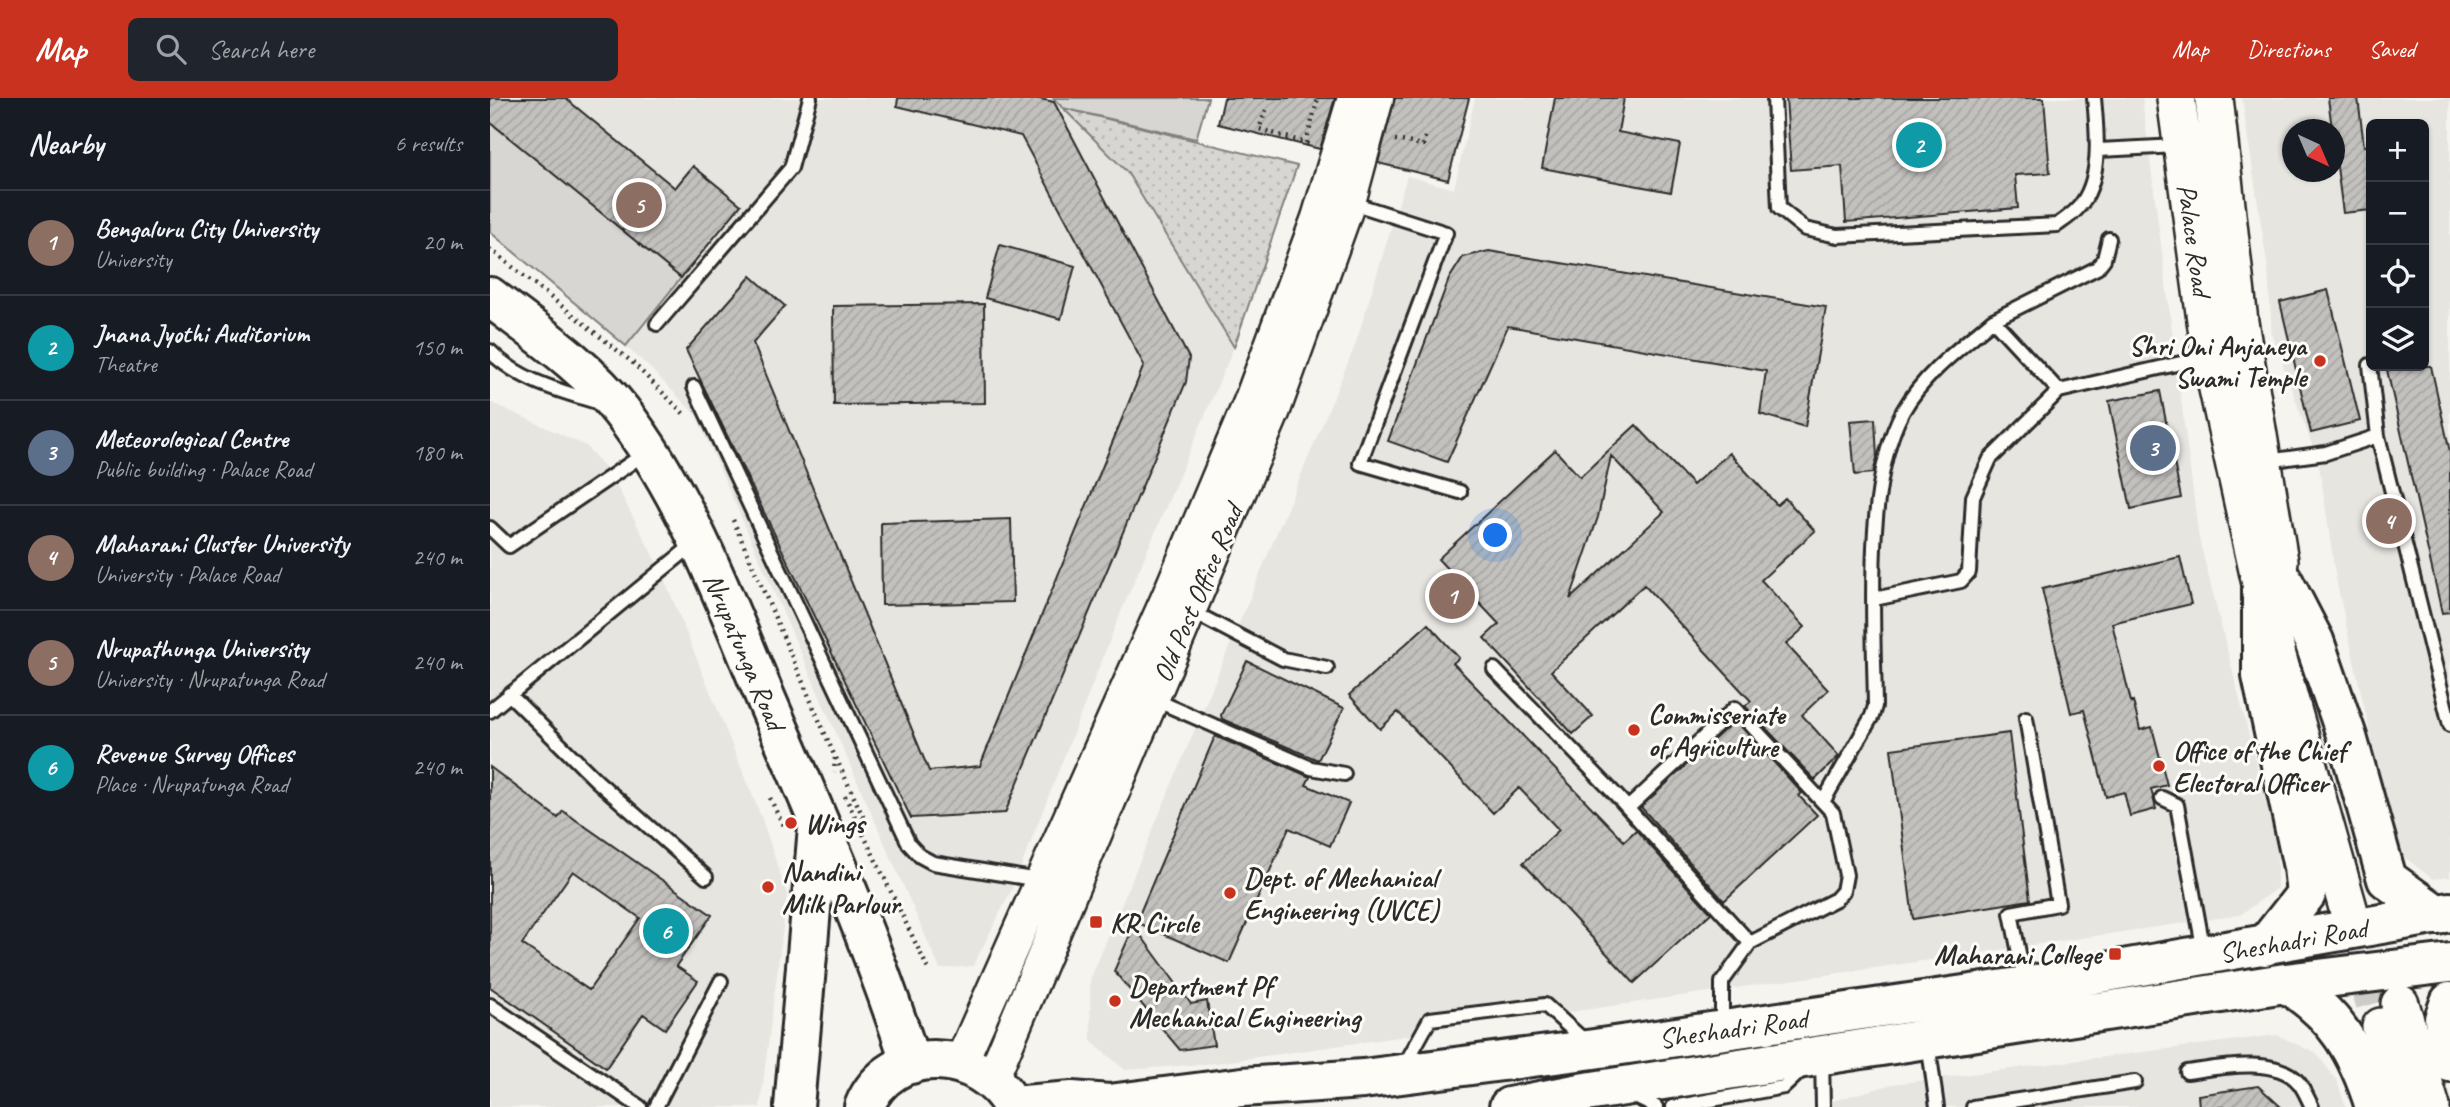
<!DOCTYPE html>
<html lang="en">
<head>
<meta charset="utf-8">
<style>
	body { margin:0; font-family:Caveat,sans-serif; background:#20242c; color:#f1f3f6 }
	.controls { position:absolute; right:21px; top:21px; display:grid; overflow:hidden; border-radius:10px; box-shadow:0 2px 5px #0004 }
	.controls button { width:63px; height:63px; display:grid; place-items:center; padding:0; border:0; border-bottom:2px solid #363941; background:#171b24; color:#f1f3f6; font:35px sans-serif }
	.compass { position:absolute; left:1792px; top:21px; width:63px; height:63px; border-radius:50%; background:#171b24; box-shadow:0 2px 5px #0004; rotate:136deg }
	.you { position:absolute; left:1006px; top:438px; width:24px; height:24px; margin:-18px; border:5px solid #fff; border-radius:50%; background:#1a73e8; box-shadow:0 0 0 10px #1a73e833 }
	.badge { display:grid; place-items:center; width:46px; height:46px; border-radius:50%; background:#c8321e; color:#fff; font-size:23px; font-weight:700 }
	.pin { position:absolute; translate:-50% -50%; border:4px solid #fff; box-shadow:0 2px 7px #0006 }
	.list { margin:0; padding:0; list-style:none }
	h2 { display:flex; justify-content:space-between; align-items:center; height:91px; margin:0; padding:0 28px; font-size:30px }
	h2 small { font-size:23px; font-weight:400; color:#9ea1a6 }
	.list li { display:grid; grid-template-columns:46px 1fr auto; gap:21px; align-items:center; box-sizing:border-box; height:105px; padding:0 28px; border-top:2px solid #363941 }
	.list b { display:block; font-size:26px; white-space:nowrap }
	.list p { margin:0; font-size:23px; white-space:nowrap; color:#9ea1a6 }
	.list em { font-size:23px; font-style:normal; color:#9ea1a6 }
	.icon { flex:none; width:38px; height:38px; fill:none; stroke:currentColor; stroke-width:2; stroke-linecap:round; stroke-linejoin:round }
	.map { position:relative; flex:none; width:1960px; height:1009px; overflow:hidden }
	header { display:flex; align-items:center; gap:42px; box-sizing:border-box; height:98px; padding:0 35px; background:#c8321e; color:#fff }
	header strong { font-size:33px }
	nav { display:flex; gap:38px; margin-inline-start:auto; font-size:24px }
	.search { width:490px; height:63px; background:#20242c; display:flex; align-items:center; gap:18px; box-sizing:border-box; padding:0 24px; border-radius:10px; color:#9ea1a6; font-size:26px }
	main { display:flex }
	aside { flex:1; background:#171b24 }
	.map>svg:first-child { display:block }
	.built { fill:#e6e5e0; fill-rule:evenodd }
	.grass { fill:url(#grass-dots); stroke:#81807e; stroke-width:2 }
	.park { fill:#d7d6d2; stroke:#81807e; stroke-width:2 }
	.building { fill:url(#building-hatch); stroke:#2b2b2b; stroke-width:2; fill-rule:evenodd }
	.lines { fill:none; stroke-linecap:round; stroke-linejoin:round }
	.secondary-tunnel { stroke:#cdccc8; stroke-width:37; stroke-dasharray:37 18; stroke-linecap:butt }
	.service-casing { stroke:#2b2b2b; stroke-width:18 }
	.tertiary-casing { stroke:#2b2b2b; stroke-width:37 }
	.secondary-casing { stroke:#2b2b2b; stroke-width:42 }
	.primary-casing { stroke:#2b2b2b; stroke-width:44 }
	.path { stroke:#2b2b2b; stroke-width:4.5; stroke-dasharray:2 5; stroke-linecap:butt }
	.service { stroke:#fdfcf7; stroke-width:12 }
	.tertiary { stroke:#fdfcf7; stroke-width:32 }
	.secondary { stroke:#fdfcf7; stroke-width:37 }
	.primary { stroke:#fdfcf7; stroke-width:38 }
	.poi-dot { fill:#c8321e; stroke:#fdfcf7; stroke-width:2.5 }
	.labels { text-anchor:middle; stroke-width:6; stroke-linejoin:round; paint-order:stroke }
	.street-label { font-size:28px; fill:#2b2b2b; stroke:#fdfcf7 }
	.poi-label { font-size:28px; font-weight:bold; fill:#2b2b2b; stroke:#fdfcf7; text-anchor:start }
</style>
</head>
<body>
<header>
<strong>Map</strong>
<div class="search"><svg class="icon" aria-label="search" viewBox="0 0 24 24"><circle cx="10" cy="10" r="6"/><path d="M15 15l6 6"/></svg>Search here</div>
<nav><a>Map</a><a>Directions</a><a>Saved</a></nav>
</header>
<main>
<aside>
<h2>Nearby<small>6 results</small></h2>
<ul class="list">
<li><span class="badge" style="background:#8d6e63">1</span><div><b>Bengaluru City University</b><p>University</p></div><em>20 m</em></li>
<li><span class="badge" style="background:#0f9aa8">2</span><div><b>Jnana Jyothi Auditorium</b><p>Theatre</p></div><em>150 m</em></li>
<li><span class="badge" style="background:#5c6f8a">3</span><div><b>Meteorological Centre</b><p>Public building · Palace Road</p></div><em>180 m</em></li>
<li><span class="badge" style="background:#8d6e63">4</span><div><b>Maharani Cluster University</b><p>University · Palace Road</p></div><em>240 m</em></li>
<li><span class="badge" style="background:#8d6e63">5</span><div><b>Nrupathunga University</b><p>University · Nrupatunga Road</p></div><em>240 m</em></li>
<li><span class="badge" style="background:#0f9aa8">6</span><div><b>Revenue Survey Offices</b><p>Place · Nrupatunga Road</p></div><em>240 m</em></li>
</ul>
</aside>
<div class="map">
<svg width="1960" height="1009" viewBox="0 0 1960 1009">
	<defs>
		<pattern id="grass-dots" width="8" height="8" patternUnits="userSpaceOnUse" patternTransform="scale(1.75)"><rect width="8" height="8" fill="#d7d6d2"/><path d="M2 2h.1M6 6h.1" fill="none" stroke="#b9b8b4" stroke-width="1.8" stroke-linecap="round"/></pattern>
		<pattern id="building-hatch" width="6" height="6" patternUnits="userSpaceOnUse" patternTransform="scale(1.75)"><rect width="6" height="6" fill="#c2c1be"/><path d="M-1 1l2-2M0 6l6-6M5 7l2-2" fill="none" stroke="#a7a6a3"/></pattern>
	</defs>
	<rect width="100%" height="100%" fill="#f5f4ef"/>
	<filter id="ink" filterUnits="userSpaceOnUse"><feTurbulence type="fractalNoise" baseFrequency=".0143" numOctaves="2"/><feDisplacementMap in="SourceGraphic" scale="14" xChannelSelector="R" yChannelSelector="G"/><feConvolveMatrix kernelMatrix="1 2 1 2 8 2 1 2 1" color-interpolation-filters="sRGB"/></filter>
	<g filter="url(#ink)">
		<path class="built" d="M0,0h718l-12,41 -131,-30 62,63 107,175 -118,277 -103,263 -40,79 -33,3 -244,-554 -51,-52 -155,-131z
			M985,0h667l57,441 78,307v42l-37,27 -677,98 -19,-16 -119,15 -13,23 -196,28 -91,7 -34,-29 -1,-61 265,-634 52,-170 47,13z
			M1752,0h208v779l-17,2 -37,-28 -60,-272 -17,-115 -47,-129 -4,-65zM1881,26h53v242h-53zM1802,32h42v42h-42z
			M0,304l96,44 25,29 50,96 101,248 25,76 -27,212h-270z
			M1787,937l40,19 20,27 9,26h-535l82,-23z"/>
		<path class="grass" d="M573,10l234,58 -63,181 -107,-175z"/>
		<path class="park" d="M563,0h155l-12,41 -133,-31z
			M0,24l191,156 -55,68 -136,-114z"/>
		<path class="building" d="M0,0h75l110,90 18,-22 48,39 -60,73 -191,-156z
			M408,0h137l19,4 135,256 -3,24 -181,431 -94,5 -225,-468 65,-74 34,30 -32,37 176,428 51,-5 164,-401 -123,-229 -124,-30z
			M734,0h111l-15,51 -102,-25z
			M905,0h74l-21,82 -70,-17z
			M1065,0h69l-6,34 62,12 -9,48 -129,-24z
			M1296,0h258l6,75 -35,2 3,33 -172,14 -4,-56 -51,4z
			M1838,0h30l6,48 7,-1v65l-28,3z
			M510,147l75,21 -14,53 -76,-21z
			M999,153l337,56 -21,120 -45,-13 6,-43 -258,-45 -61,136 -59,-21 61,-162 14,-22z
			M1838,192l32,131 -49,12 -31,-131z
			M494,206l1,99 -151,2 -1,-99z
			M1914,268h27l19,86v160l-8,1 -55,-243z
			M1670,293l21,107 -50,11 -22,-108z
			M1385,321l2,39 -4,15 -18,2 -5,-54z
			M1146,327l57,60 36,-32 48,52 8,-7 30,33 -54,49 44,47 -19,17 42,46 -26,25 37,41 -24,24 -70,-74 6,-5 -107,-116 -93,86 42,45 -20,18 -89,-96 15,-14 -61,-65 117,-109 25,27zM1121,358l53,56 -94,87 28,-82z
			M521,421l2,83 -131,3 -1,-82z
			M1690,459l11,47 -79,19 19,79 2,-1 7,29 12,-3 15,58 -16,4 5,20 -26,7 -6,-24 -18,5 -22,-87 -13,3 -29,-124z
			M938,526l31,34 -6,5 171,178 12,-11 75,83 -77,70 -111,-120 36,-33 -40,-42 -26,25 -95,-101 -18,17 -31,-34z
			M757,563l97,47 -26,52 -96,-41 -1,-4z
			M1245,622l67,73 -3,3 18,19 -93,86 -83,-94z
			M1519,635l21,167 -117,19 -22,-170z
			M725,638l95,41 -4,8 43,18 -19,43 -41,-18 -60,135 -93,-41z
			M0,669l68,51 5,-7 149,104 -36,51 22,15 -33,48 -22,-15 -37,54 -116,-81zM83,773l67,47 -51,72 -67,-46z
			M644,828l57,78 16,-3 7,44 -34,5 -66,-79z
			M1768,988l23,21h-82l-1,-12z"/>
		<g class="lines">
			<path class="secondary-tunnel" d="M1860,817l26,95"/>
			<g class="service-casing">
				<path id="service" d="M1284,0l5,110 26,21 32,7 220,-11c7,-5 15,-10 21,-17 25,-27 19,-77 16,-110
					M1609,52l79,-4
					M859,104l97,31 -86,230 100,29
					M1503,222l104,-52 7,-9 5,-20
					M167,226l134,-156 19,-70
					M0,253c29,30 71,40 110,52
					M1880,267l8,71 72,289
					M204,289l215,457 11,12 13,7 106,17
					M1777,363l59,-8 52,-17
					M0,430l19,18 138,-94
					M1384,501l87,-18 8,-9 4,-75 17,-38 69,-68 148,-34
					M701,513l92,48 44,9
					M1004,571l122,126 134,148 -28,39v43
					M19,596l88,87 109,96
					M663,601l158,69 33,6
					M0,613l205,-168
					M1672,700l15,7 27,147
					M1333,704l49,-86 3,-10c-1,-83 -12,-222 28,-295 21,-37 58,-64 90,-91l66,71
					M1138,710l107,-100 98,105 13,62 -3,16 -7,8 -86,44
					M1535,885l-14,-70 47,-9 -32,-186
					M0,907l150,102
					M1438,944l9,65
					M1332,960l1,49
					M913,970l27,-49 115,-14 41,37
					M1697,974c29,-4 90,-17 112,11 5,6 9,16 13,24
					M1141,997l25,12
					M166,1009l65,-126
					M1183,1009l111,-20 20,-19
					M1483,1009l162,-25"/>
			</g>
			<g class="tertiary-casing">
				<path id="tertiary" d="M471,964l207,-465 82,-195 68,-184 36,-120
					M502,981l282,-669 75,-208 28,-104"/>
			</g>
			<g class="secondary-casing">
				<path id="secondary" d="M1686,0l35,259 66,299 73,259
					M1724,0l25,224 40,239
					M1910,906l31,103
					M1891,929l23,80"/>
			</g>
			<g class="primary-casing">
				<path id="primary" d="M0,199c45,35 96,69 131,114 66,85 104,190 145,288 52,121 105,240 145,365
					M1792,481l32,62 33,96 40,142 50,36
					M1772,489v89l41,191 3,27 -41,52
					M1795,885c50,29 73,69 90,124
					M1960,904l-6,17 6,43
					M522,1008l60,-5 37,3 133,-17 121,-8 231,-30 432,-63 424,-74
					M304,1009l24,-280
					M374,1009c27,-66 118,-59 149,0
					M1019,1009l77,-15 699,-109 165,-20"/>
			</g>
			<path class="path" d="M776,12l-7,19 54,16
				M905,42l28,5 3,-12
				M816,45l12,-45
				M0,151l142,113 54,54
				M243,422l102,237 -1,15
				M346,660l29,63
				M355,698l83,173
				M280,700l15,31"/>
			<use href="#service" class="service"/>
			<use href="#tertiary" class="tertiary"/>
			<use href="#secondary" class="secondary"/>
			<use href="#primary" class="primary"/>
		</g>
	</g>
	<g class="poi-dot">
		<circle cx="1830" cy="263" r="7"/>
		<circle cx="1144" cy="632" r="7"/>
		<circle cx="1669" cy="668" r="7"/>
		<circle cx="301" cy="725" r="7"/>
		<circle cx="278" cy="789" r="7"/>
		<circle cx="740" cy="795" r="7"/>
		<rect x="599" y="817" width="14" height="14" rx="3.5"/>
		<rect x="1618" y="849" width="14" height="14" rx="3.5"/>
		<circle cx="625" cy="903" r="7"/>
	</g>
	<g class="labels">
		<g class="street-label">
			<text transform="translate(1705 142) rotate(82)" y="10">Palace Road</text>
			<text transform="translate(707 495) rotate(-67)" y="10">Old Post Office Road</text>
			<text transform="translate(255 553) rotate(67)" y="10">Nrupatunga Road</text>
			<text transform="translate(1803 842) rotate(-10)" y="10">Sheshadri Road</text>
			<text transform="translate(1243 930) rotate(-8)" y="10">Sheshadri Road</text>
		</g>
		<g class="poi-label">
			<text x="1816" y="257" text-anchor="end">Shri Oni Anjaneya<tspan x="1816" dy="32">Swami Temple</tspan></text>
			<text x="1158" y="626">Commisseriate<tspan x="1158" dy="32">of Agriculture</tspan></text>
			<text x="1683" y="662">Office of the Chief<tspan x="1683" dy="32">Electoral Officer</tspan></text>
			<text x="315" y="735">Wings</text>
			<text x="292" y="783">Nandini<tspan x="292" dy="32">Milk Parlour</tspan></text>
			<text x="754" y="789">Dept. of Mechanical<tspan x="754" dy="32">Engineering (UVCE)</tspan></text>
			<text x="620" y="834">KR Circle</text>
			<text x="1611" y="866" text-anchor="end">Maharani College</text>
			<text x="639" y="897">Department Pf<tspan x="639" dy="32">Mechanical Engineering</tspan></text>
		</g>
	</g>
</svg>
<div class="controls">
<button>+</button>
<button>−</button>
<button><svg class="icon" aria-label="locate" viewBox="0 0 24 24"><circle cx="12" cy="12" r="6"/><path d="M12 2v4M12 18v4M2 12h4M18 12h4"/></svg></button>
<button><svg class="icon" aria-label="layers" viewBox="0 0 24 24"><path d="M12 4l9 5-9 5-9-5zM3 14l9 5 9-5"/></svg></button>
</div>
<svg class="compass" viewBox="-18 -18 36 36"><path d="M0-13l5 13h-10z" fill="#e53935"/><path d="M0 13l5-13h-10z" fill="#9ea1a6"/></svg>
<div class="you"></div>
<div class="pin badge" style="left:962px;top:498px;background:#8d6e63">1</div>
<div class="pin badge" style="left:1429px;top:47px;background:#0f9aa8">2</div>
<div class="pin badge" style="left:1663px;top:350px;background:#5c6f8a">3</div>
<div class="pin badge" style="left:1899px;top:423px;background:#8d6e63">4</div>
<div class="pin badge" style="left:149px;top:107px;background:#8d6e63">5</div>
<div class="pin badge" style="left:176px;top:833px;background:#0f9aa8">6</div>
</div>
</main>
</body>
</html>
